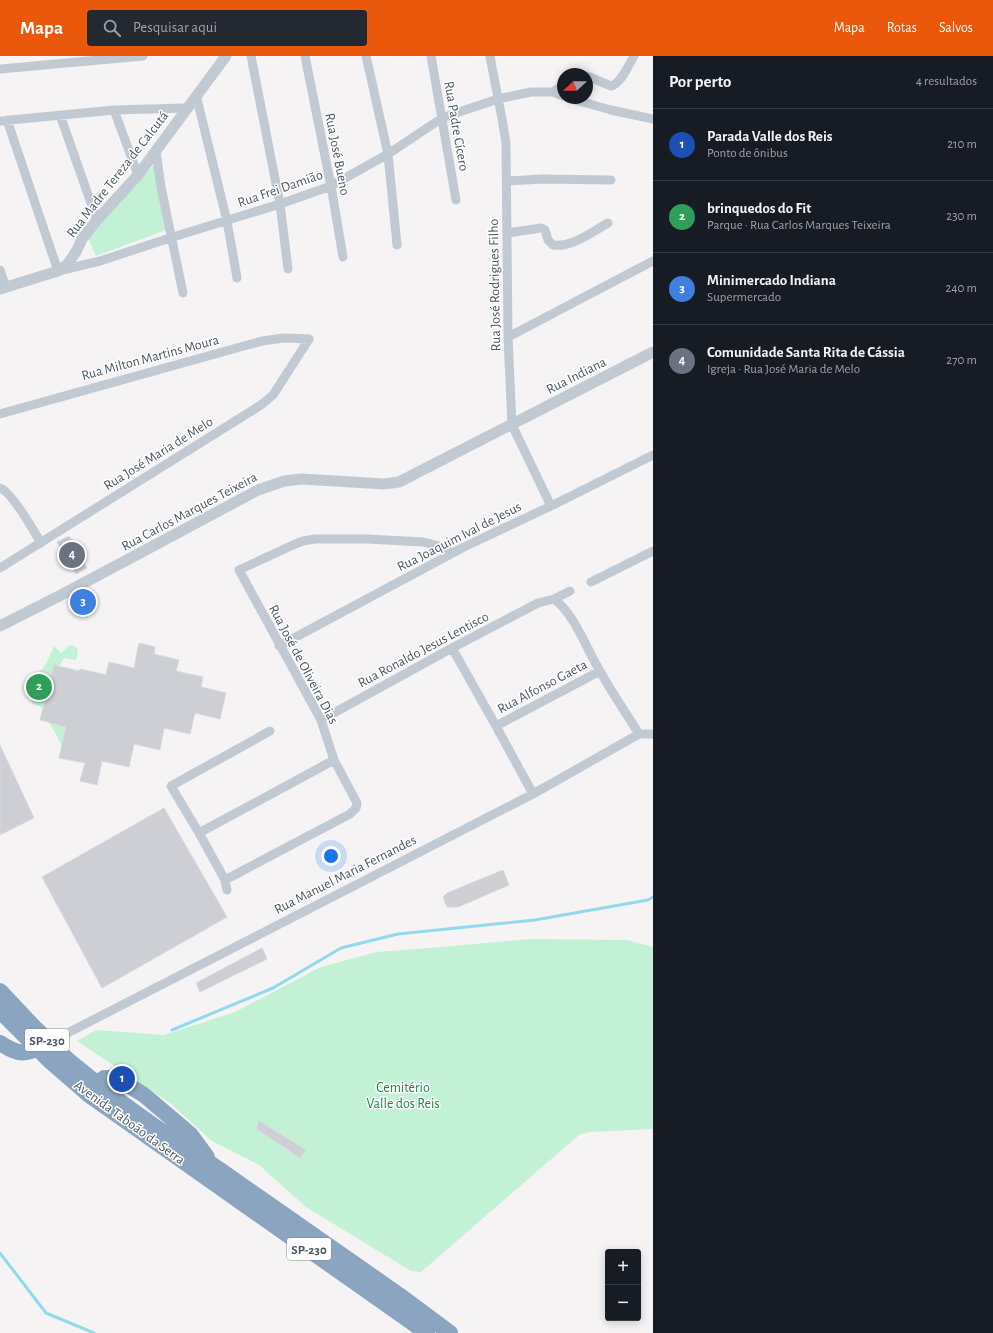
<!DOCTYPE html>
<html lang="pt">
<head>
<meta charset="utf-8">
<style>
	body { margin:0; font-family:"Alegreya Sans",sans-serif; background:#242831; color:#f1f3f6 }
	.controls { position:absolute; right:12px; bottom:12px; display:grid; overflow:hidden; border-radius:4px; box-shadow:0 2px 10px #0003 }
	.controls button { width:36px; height:36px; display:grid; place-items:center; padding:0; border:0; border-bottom:1px solid #363941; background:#171b24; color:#f1f3f6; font:20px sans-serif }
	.compass { position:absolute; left:557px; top:12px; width:36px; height:36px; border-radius:50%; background:#171b24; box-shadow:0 2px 10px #0003; rotate:249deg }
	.you { position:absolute; left:331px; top:800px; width:14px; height:14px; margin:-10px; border:3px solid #fff; border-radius:50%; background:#1a73e8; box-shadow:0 0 0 6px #1a73e833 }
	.badge { display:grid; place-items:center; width:26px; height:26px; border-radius:50%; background:#ea580c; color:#fff; font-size:13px; font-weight:700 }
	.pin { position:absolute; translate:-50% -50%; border:2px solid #fff; box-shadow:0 1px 4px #0006 }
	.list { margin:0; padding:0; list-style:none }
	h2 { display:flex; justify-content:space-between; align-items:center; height:52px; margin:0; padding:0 16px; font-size:17px }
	h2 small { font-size:13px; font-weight:400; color:#9ea1a6 }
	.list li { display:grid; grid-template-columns:26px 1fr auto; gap:12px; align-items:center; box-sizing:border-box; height:72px; padding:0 16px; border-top:1px solid #363941 }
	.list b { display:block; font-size:15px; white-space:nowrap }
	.list p { margin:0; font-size:13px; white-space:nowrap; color:#9ea1a6 }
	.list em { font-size:13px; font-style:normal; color:#9ea1a6 }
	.icon { flex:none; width:22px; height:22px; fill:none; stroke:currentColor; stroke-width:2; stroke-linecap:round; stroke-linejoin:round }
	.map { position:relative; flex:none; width:653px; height:1277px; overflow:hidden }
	header { display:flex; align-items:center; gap:24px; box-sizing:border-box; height:56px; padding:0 20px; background:#ea580c; color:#fff }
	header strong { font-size:19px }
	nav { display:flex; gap:22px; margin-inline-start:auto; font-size:14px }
	.search { width:280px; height:36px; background:#242831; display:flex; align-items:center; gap:10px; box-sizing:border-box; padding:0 14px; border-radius:4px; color:#9ea1a6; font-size:15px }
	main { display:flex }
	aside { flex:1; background:#171b24 }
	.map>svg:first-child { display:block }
	.green { fill:#c3f1d5 }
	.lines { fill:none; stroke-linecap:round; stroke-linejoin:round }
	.stream { stroke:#90daee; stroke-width:3 }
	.building { fill:#cdcfd5; stroke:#d7d9de }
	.minor { stroke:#c1cad2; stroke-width:9 }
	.tertiary { stroke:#c1cad2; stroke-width:11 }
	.motorway { stroke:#8ba5c1; stroke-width:16 }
	.labels { text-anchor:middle; stroke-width:3; stroke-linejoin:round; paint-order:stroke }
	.shield { fill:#fff; stroke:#808990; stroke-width:1 }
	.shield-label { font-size:13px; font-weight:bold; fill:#4a5661 }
	.street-label { font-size:14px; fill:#4a5661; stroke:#fff }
	.park-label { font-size:14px; fill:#17864f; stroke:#fff }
</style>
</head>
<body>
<header>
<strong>Mapa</strong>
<div class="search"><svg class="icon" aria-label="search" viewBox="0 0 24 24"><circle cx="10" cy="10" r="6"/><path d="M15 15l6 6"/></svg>Pesquisar aqui</div>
<nav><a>Mapa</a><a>Rotas</a><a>Salvos</a></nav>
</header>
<main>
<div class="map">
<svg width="653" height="1277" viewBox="0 0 653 1277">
	<rect width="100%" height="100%" fill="#f5f3f3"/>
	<path class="green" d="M154,109l12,65 -70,26 -9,-20z
		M70,589l4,1 4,3 -2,11 -12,-2 -6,10 15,54 -10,26 -22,-41 -9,-4c-8,-26 -1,-20 12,-36 4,-6 7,-15 10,-21l7,7z
		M530,883l97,1 26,7v182l-64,3 -10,3 -158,137 -10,-1 -105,-64 -47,-42 -47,-24 -42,-38 -93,-62 19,-11 68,5 71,-23 86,-45 56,-15 53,-4z"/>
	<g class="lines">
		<path class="stream" d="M172,974l101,-42 68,-40 57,-14 137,-14 113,-20 5,-3
			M0,1197l46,60 48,20"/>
	</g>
	<path class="building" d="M69,480l18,32 -11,6 -19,-32z
		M83,535l12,16 -11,7 -12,-17z
		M139,587l16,4 -1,7 25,6 -3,11 27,6 -2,10 25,6 -6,26 -25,-6 -5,21 -26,-6 -4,22 -26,-6 -5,23 -27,-6 -5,24 -17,-4 5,-18 -26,-5 7,-31 -26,-7 14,-55 25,6 1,-2 26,6 3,-13 25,6z
		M0,689l34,73 -34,17z
		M164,752l63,109 -125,71 -60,-111z
		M503,814l6,15 -51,22h-11l-4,-10 4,-4z
		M262,892l5,11 -67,33 -4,-9z
		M259,1065l47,29 -6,8 -43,-29z"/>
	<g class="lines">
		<path class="minor" d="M251,0l29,148 8,65
			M305,0l26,130 12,71
			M366,0l22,98 9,91
			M431,0l25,144
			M490,0c5,29 12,58 16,88l2,193 4,88 39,81
			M0,13l143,-13
			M587,20l24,10c10,-2 18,-22 23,-30
			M553,36l10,-7
			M196,39l31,126 10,57
			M568,42l43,12 42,9
			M114,54l24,65
			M60,59l37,105
			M7,64l51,151 42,-10 73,-24 107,-33 51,-18 57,-32 54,-36 23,-8 33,-11 33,-7h22l10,4
			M0,65l114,-11 72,-2
			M156,96l5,35 22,106
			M507,125l35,-2 69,1
			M507,177l34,-5 4,2 3,10 5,5c18,3 39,-13 55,-22
			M0,214l6,17
			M508,281l145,-76
			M0,358l262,-73 22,-3 25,1 -36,56 -12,10 -261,163
			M0,432c11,3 34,43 41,55
			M591,526l62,-31
			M554,543l16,-8
			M279,590l185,-99 87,-41 102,-51
			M452,592l44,78 37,68
			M321,664l131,-72 86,-45 16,-4c20,14 33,51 46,72 12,22 26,42 39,63
			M496,670l104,-55
			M199,777l135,-73
			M225,824l125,-66 6,-6 1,-5 -23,-43 -13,-40 -82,-150 54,-25 10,-4 12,-2h52l56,3 20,5 9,6
			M227,834l-2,-10 -26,-47 -28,-47 99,-55
			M50,986l483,-248 106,-60h14"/>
		<path class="tertiary" d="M0,233l58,-18 10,-7 9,-14 5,-11 15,-19 41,-45 88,-119
			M0,570l65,-33 193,-103 26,-9 18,-2 82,5 15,-2 254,-130"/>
		<path class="motorway" d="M0,935l33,35 35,34 43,35 43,31 66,44 179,125 51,38
			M0,955l51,51 38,33 338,238
			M0,987c18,12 26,13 46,1
			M92,1035l12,-13h13l27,17 46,39 17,23"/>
	</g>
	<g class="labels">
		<g class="shield">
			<rect x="25" y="973" width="44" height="22" rx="3"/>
			<rect x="287" y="1182" width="44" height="22" rx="3"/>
		</g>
		<g class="shield-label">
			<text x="47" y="989">SP-230</text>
			<text x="309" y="1198">SP-230</text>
		</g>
		<g class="street-label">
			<text transform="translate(457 70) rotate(80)" y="5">Rua Padre Cícero</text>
			<text transform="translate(338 98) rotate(79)" y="5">Rua José Bueno</text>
			<text transform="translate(117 118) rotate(-52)" y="5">Rua Madre Tereza de Calcutá</text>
			<text transform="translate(280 132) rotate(-19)" y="5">Rua Frei Damião</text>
			<text transform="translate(494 229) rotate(-91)" y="5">Rua José Rodrigues Filho</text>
			<text transform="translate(150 301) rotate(-15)" y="5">Rua Milton Martins Moura</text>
			<text transform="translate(576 319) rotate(-27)" y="5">Rua Indiana</text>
			<text transform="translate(158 397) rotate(-32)" y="5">Rua José Maria de Melo</text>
			<text transform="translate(189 455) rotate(-28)" y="5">Rua Carlos Marques Teixeira</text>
			<text transform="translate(459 480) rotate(-27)" y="5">Rua Joaquim Ival de Jesus</text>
			<text transform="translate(423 593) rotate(-28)" y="5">Rua Ronaldo Jesus Lentisco</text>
			<text transform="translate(304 608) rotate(62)" y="5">Rua José de Oliveira Dias</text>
			<text transform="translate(542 630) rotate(-28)" y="5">Rua Alfonso Gaeta</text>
			<text transform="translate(345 818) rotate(-27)" y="5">Rua Manuel Maria Fernandes</text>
			<text transform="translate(130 1066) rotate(36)" y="5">Avenida Taboão da Serra</text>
		</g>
		<g class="park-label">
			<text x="403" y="1036">Cemitério<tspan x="403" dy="16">Valle dos Reis</tspan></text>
		</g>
	</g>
</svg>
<div class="controls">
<button>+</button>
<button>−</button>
</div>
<svg class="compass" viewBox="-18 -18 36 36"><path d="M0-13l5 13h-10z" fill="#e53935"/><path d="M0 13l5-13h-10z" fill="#9ea1a6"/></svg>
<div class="you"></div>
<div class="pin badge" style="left:122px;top:1023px;background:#1a4fb4">1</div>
<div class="pin badge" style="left:39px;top:631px;background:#2e9e5b">2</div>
<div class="pin badge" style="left:83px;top:546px;background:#3f7fe0">3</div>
<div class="pin badge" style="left:72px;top:499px;background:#6b7280">4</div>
</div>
<aside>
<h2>Por perto<small>4 resultados</small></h2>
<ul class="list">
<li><span class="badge" style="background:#1a4fb4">1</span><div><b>Parada Valle dos Reis</b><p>Ponto de ônibus</p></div><em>210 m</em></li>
<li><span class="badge" style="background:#2e9e5b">2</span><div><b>brinquedos do Fit</b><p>Parque · Rua Carlos Marques Teixeira</p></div><em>230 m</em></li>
<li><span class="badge" style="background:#3f7fe0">3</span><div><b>Minimercado Indiana</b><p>Supermercado</p></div><em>240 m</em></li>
<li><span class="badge" style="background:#6b7280">4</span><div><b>Comunidade Santa Rita de Cássia</b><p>Igreja · Rua José Maria de Melo</p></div><em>270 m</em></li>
</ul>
</aside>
</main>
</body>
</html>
